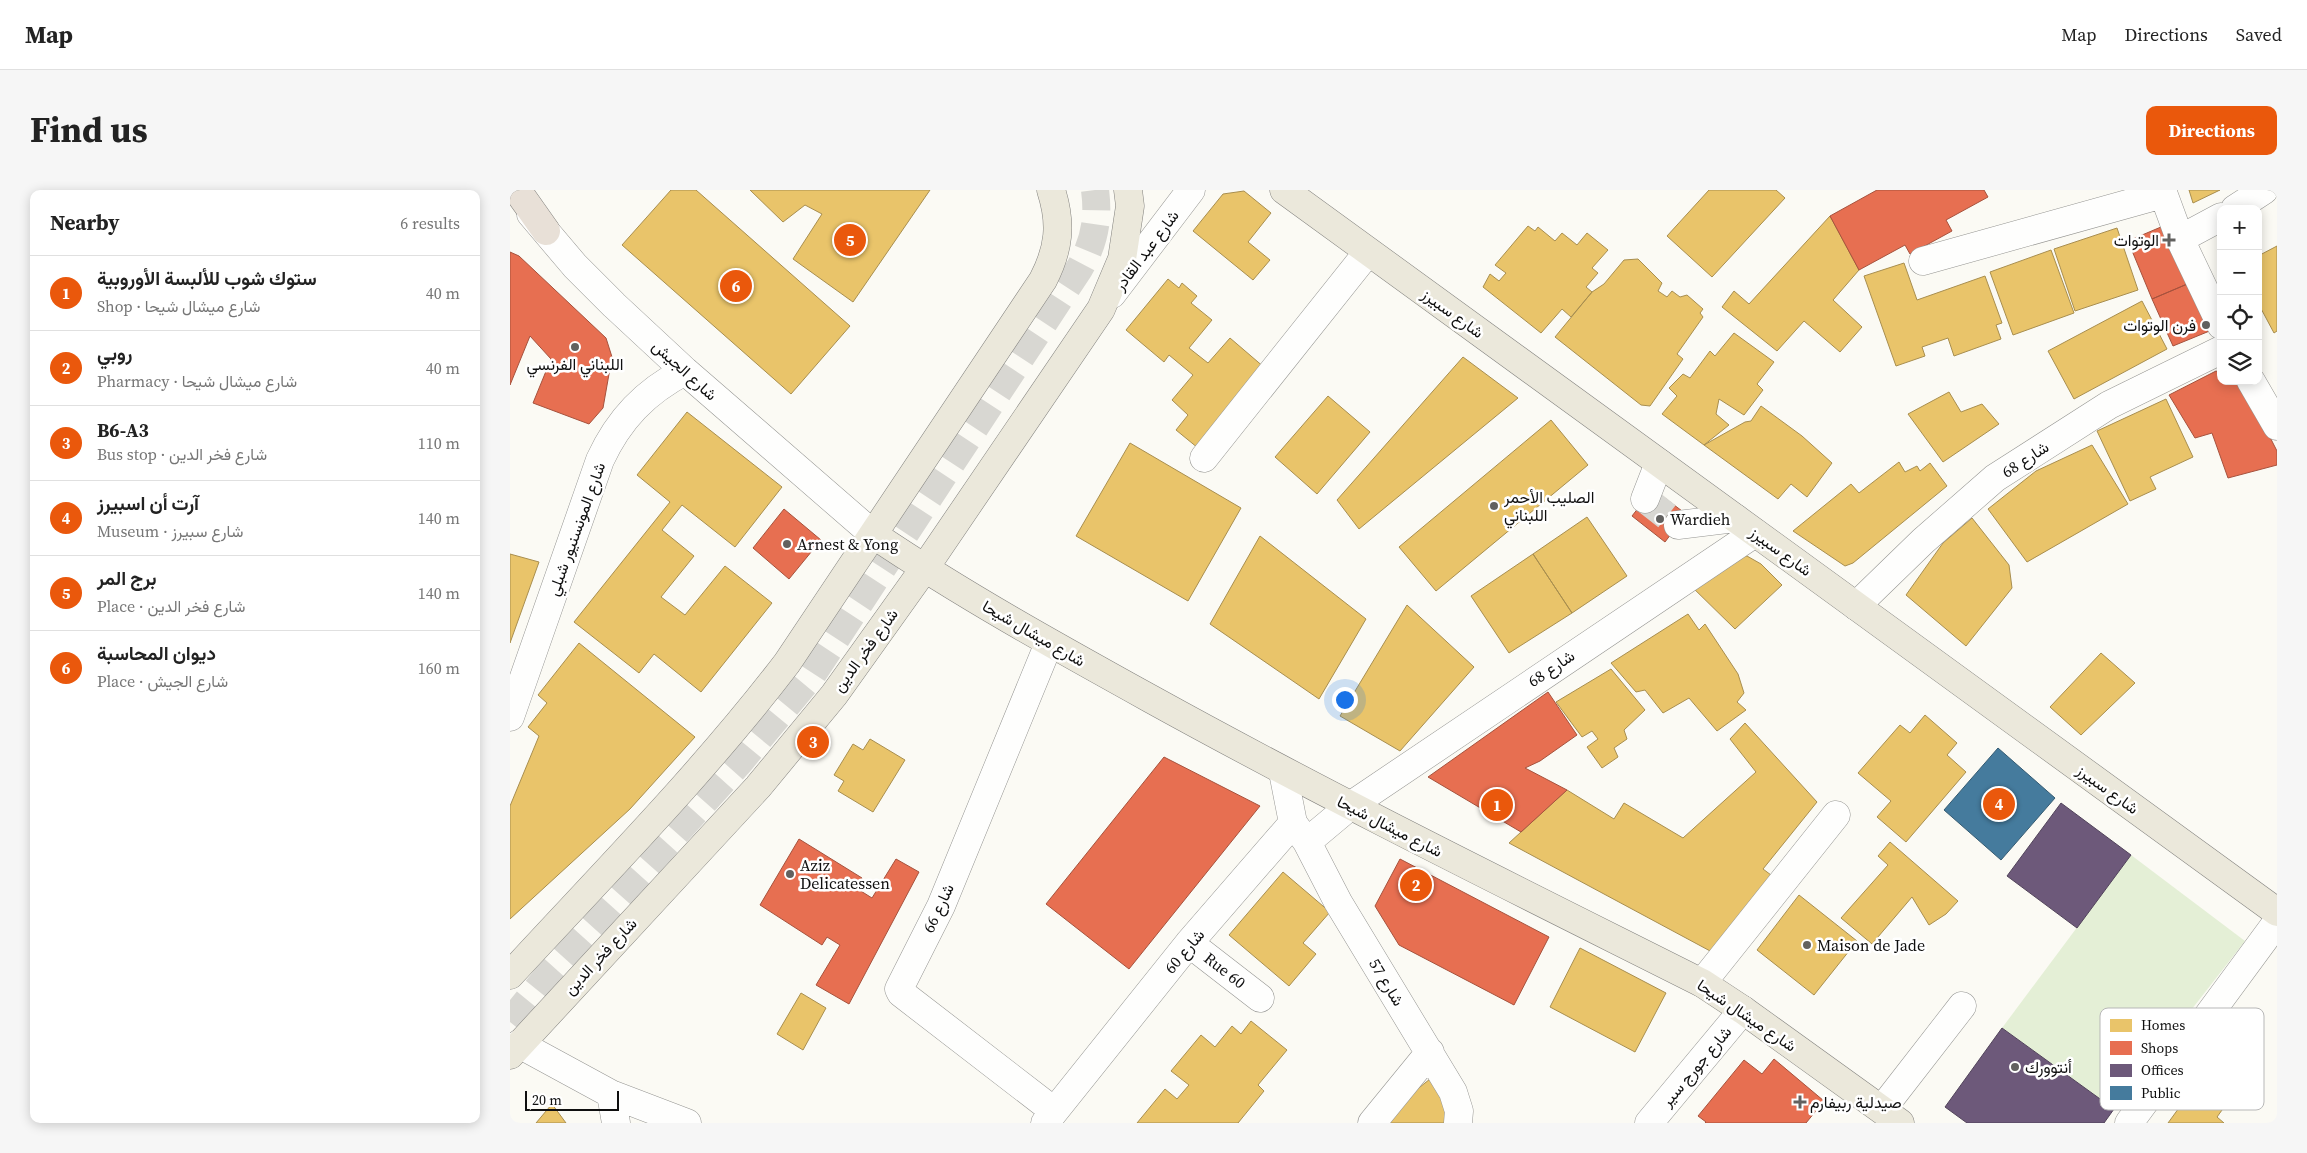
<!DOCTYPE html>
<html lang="en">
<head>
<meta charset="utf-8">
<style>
	body { margin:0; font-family:"Source Serif 4",Vazirmatn,serif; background:#f6f6f6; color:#222 }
	.controls { position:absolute; right:15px; top:15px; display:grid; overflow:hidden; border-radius:10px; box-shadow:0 2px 12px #0003 }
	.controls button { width:45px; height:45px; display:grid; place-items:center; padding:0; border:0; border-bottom:1px solid #e0e0e0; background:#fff; color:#222; font:25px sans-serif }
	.scale { position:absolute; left:15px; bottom:12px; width:94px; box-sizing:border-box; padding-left:5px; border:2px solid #0f0f0f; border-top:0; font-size:14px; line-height:18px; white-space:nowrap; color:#0f0f0f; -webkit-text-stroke:4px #fff; paint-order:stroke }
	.you { position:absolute; left:834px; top:509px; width:18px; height:18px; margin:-12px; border:4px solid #fff; border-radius:50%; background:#1a73e8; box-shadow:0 0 0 8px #1a73e833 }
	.badge { display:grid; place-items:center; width:32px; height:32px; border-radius:50%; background:#ea580c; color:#fff; font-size:16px; font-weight:700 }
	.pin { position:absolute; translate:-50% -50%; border:2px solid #fff; box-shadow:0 1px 5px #0006 }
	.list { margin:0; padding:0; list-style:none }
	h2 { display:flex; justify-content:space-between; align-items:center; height:65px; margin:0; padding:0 20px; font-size:21px }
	h2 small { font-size:16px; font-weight:400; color:#767676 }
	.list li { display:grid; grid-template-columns:32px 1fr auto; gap:15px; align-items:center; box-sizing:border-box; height:75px; padding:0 20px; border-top:1px solid #e0e0e0 }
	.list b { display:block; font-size:19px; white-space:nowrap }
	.list p { margin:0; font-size:16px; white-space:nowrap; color:#767676 }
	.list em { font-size:16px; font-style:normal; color:#767676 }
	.icon { flex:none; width:28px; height:28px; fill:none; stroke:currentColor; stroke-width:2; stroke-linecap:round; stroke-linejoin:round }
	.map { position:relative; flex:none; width:1767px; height:933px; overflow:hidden; border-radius:10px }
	header { display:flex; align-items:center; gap:30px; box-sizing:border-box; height:70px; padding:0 25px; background:#fff; border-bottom:1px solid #e0e0e0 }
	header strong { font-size:24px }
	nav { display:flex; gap:28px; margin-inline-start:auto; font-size:18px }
	.intro { display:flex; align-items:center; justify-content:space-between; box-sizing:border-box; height:120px; padding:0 30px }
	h1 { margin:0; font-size:35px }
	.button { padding:12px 22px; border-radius:10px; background:#ea580c; color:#fff; font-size:18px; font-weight:700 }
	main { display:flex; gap:30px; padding:0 30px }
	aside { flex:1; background:#fff; border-radius:10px; box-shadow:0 2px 12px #0003 }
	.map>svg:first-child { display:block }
	.green { fill:#e4efd6 }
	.homes { fill:#e9c46a; stroke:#a88e4f }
	.shops { fill:#e76f51; stroke:#a6523d }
	.offices { fill:#6d597a; stroke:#51435a }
	.public { fill:#457b9d; stroke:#355b72 }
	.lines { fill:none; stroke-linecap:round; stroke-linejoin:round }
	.minor-tunnel { stroke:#d8d7d2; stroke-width:28; stroke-dasharray:28 14; stroke-linecap:butt }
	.highway-tunnel { stroke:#d8d7d2; stroke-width:28; stroke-dasharray:28 14; stroke-linecap:butt }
	.minor-casing { stroke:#959592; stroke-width:29 }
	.major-casing { stroke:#83827f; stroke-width:29 }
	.highway-casing { stroke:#83827f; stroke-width:29 }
	.minor { stroke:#fefefd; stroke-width:28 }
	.major { stroke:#ebe8db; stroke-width:28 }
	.highway { stroke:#e8e0d7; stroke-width:28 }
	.poi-dot { fill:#62615f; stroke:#fff; stroke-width:2 }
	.labels { text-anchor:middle; stroke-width:5; stroke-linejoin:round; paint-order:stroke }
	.poi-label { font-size:16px; fill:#0f0f0f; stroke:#fff; text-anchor:start }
	.street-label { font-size:16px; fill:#0f0f0f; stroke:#fff }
	.key { fill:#fff; stroke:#b7b7b7; stroke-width:1 }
	.key-label { font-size:14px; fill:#0f0f0f }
</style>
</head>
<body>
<header>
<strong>Map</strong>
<nav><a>Map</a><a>Directions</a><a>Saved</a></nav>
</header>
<div class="intro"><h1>Find us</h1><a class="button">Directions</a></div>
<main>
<aside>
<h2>Nearby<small>6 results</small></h2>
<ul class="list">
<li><span class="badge">1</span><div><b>ستوك شوب للألبسة الأوروبية</b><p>Shop · شارع ميشال شيحا</p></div><em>40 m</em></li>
<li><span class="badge">2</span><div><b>روبي</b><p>Pharmacy · شارع ميشال شيحا</p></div><em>40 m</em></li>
<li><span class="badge">3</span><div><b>B6-A3</b><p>Bus stop · شارع فخر الدين</p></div><em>110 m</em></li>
<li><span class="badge">4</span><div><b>آرت أن اسبيرز</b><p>Museum · شارع سبيرز</p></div><em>140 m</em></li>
<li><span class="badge">5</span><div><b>برج المر</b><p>Place · شارع فخر الدين</p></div><em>140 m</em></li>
<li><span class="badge">6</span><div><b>ديوان المحاسبة</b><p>Place · شارع الجيش</p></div><em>160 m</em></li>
</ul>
</aside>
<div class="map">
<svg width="1767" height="933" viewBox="0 0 1767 933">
	<rect width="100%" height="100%" fill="#fbfaf4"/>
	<path class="green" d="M1621,665l114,86 -131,168 -112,-81z"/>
	<path class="homes" d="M161,0h25l154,136 -59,68 -169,-149z
		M240,0h180l-77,112 -60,-43 29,-45 -17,-9 -22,17z
		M1199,0h67l9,8 -73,79 -45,-41z
		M1679,0h31l-27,13z
		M734,1l27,22 -23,29 22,18 -17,20 -60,-49 30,-37z
		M1320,26l29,54 -26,30 29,27 -22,25 -36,-31 -27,30 -55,-44 12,-16 15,13z
		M1018,36l7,5 3,-4 17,14 7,-8 15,12 10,-12 21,17 -16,18 6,5 -12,14 6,5 -21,25 -9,-8 -21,24 -58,-46 7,-13 9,7 7,-8 -11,-8z
		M1607,38l21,62 -63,21 -21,-62z
		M1767,56v85l-3,2 -16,-30v-47z
		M1541,60l23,63 -61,22 -23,-63z
		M1128,69l24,24 -4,8 9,6 5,-6 8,6 7,-2 16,14 -3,4 3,4 -26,37 6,5 -33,47 -9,-1 -86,-68 37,-45 12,-8 20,-24z
		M1394,73l13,37 68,-24 17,47 -6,2 5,14 -47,17 -6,-18 -26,9 3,9 -29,10 -32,-90z
		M658,89l11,9 3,-5 15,13 -6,7 21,17 -23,28 19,15 22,-25 35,30 -67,80 -22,-18 12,-15 -16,-15 21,-25 -24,-20 -5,7 -38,-32z
		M1632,111l25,48 -93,50 -26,-48z
		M1224,143l40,29 -17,22 6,6 -19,25 -25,-16 -3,15 13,11 -25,20 -42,-31 15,-18 -8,-8 14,-14 7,4 20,-27 5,5z
		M953,167l55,41 -159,131 -22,-29z
		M1439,202l12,20 21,-8 17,20 -56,38 -35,-48z
		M818,206l42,36 -53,62 -42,-37z
		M1656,209l27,58 -43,20 6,12 -26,12 -33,-70z
		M1251,216l41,30 30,27 -25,34 -16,-13 -13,15 -74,-54 41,-23 6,-1z
		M177,222l95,75 -47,60 -53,-42 -20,25 32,26 -33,41 24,18 40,-49 47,37 -71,89 -47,-38 -15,19 -65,-51 96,-120 -33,-27z
		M1041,230l37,45 -152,126 -37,-44z
		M620,253l111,65 -53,93 -112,-65z
		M1582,255l36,59 -101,58 -39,-53 48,-38z
		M1389,272l6,10 12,-6 3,5 10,-8 17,23 -94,77 -8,3 -52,-35 58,-47 8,9z
		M1077,327l40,59 -55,37 -39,-59z
		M1462,328l37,47 3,23 -46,58 -60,-51 37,-52z
		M750,346l106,83 -47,80 -109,-75z
		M0,364l29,8 -29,81z
		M1023,364l39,59 -63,40 -38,-57z
		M1219,365l18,1 14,8 21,21 -47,44 -47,-46z
		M897,415l67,62 -74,84 -60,-35z
		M1178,424l11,16 6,-6 33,50 6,19 -7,9 9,8 -29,21 -28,-33 -26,15 -18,-23 -9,2 -25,-29z
		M69,453l116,94 -65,72 -120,110v-113l29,-70 -11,-9 19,-24 -9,-8z
		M1591,463l34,30 -54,52 -31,-28z
		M1101,479l34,41 -21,20 3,9 -13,9 4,9 -16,11 -15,-21 11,-8 -6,-8 -10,6 -26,-35z
		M1415,525l32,28 -10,12 19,17 -60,70 -29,-25 14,-16 -33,-28 42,-48 10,8z
		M1235,533l72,79 -54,67 8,6 -59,77 -203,-109 58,-53 47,29 10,-16 59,35 73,-66 -26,-33z
		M360,549l35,21 -32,52 -35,-21 6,-10 -10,-6 19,-31 10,6z
		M1380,652l68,59 -12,13 -17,11 -17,-28 -40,47 -31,-26 47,-53 -10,-9z
		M773,682l47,40 -27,31 13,11 -27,32 -60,-51z
		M1289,705l58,46 -43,54 -57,-45z
		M1070,758l86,45 -31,59 -85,-45z
		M291,803l25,15 -23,42 -26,-16z
		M741,831l36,29 -29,35 6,6 -26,32h-101l28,-34 12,10 12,-14 -18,-14 30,-36 14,12 17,-21 9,8z
		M1706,867l29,21 -28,39 7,6h-56z
		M925,885l14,48h-65l16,-20z
		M42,914l14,19h-30z"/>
	<path class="shops" d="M1367,0h107l4,7 -42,23 6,11 -42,23 -5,-9 -46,25 -29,-54z
		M1658,34l24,58 -40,17 -24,-58z
		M0,62l9,4 87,82 6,19 -9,51 -14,16 -56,-21 18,-44 -21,-23 -20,49z
		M1682,92l20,48 -39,16 -21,-47z
		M1706,181l5,2v8h15l14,17 27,53v14l-49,13 -16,-45 -17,5 -26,-43z
		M1143,299l33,25 -21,28 -33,-26z
		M274,319l37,31 -32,39 -36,-31z
		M1038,502l29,43 -37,26 -15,7 42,22 -46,42 -93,-55z
		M654,567l96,49 -131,163 -83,-65z
		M289,649l63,39 -6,10 16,10 24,-39 23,13 -70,132 -33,-19 24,-40 -13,-8 -5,8 -62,-40z
		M890,669l149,78 -35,68 -115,-60 -24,-39z
		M1264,869l50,42 -18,22h-101l1,-1 -8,-6 46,-56 18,14z"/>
	<path class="offices" d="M1551,613l70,52 -54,73 -70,-52z
		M1492,838l112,81 -10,14h-137l-22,-16z"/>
	<path class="public" d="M1488,558l57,50 -54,62 -57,-50z"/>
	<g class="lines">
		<path class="minor-tunnel" d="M1135,309l33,26"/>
		<path class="highway-tunnel" d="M0,832l36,-44 192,-214 74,-89 267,-406c15,-26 20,-49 16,-79"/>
		<g class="minor-casing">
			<path id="minor" d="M1652,0l18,49 41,86
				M1725,19l29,-19
				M21,24l44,52 39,39 71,66 189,164
				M1670,49l41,-22
				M1413,71l240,-67
				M602,104l79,-104
				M1741,191l26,45
				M694,268l164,-206
				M1135,309l14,-36
				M1168,335l57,-7
				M1346,416l67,-65 72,-63 114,-73 112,-55
				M539,453l-108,263 -42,83 2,4 153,118
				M0,527l90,-257c19,-41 45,-68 85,-89
				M773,582l10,51 14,19 31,60 115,190 6,19 -1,12
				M797,652l43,-36 405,-273
				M679,753l71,55
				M1192,793l134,-168
				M9,854l92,50 76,29
				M101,904l5,29
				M1372,919l80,-103
				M535,933l144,-180 104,-120
				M862,933l58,-71
				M1139,933l94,-113
				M1619,933l148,-201"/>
		</g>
		<g class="major-casing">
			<path id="major" d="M774,0l993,722
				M364,345c89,60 183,112 277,164 181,100 366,191 551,284l41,27 157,113
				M0,785c94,-102 193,-202 277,-312l256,-383c16,-31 19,-56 8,-90
				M0,865l248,-268 76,-92 90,-126 177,-260 21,-50 8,-53 -2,-16"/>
		</g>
		<g class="highway-casing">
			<path id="highway" d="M7,0l29,41"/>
		</g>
		<use href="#minor" class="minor"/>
		<use href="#major" class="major"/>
		<use href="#highway" class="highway"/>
	</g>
	<g class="poi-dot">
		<path d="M1656.5 42.5h5v5h5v5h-5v5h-5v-5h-5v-5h5z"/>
		<circle cx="1696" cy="135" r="5"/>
		<circle cx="65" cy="157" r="5"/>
		<circle cx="984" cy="316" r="5"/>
		<circle cx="1150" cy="329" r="5"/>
		<circle cx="277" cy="354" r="5"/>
		<circle cx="280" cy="684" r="5"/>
		<circle cx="1297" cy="755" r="5"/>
		<circle cx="1505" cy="877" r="5"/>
		<path d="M1287.5 904.5h5v5h5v5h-5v5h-5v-5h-5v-5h5z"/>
	</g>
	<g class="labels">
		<g class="poi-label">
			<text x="1649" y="56" text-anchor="end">الوتوات</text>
			<text x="1686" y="141" text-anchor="end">فرن الوتوات</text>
			<text x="65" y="180" text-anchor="middle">اللبناني الفرنسي</text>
			<text x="994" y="313">الصليب الأحمر<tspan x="994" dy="18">اللبناني</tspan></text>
			<text x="1160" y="335">Wardieh</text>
			<text x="287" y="360">Arnest &amp; Yong</text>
			<text x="290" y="681">Aziz<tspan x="290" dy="18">Delicatessen</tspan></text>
			<text x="1307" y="761">Maison de Jade</text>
			<text x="1515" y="883">أنتوورك</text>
			<text x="1300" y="918">صيدلية ربيفارم</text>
		</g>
		<g class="street-label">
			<text transform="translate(636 60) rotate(-53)" y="6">شارع عبد القادر</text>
			<text transform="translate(943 123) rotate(36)" y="6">شارع سبيرز</text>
			<text transform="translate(175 180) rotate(42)" y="6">شارع الجيش</text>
			<text transform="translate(1515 269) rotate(-33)" y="6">شارع 68</text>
			<text transform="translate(66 339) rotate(-70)" y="6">شارع المونسنيور شبلي</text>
			<text transform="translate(1271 361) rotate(36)" y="6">شارع سبيرز</text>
			<text transform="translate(524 443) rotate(30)" y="6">شارع ميشال شيحا</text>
			<text transform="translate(355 460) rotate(-54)" y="6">شارع فخر الدين</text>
			<text transform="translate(1041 478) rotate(-34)" y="6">شارع 68</text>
			<text transform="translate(1598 599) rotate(36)" y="6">شارع سبيرز</text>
			<text transform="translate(880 636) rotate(27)" y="6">شارع ميشال شيحا</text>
			<text transform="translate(428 718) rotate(-65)" y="6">شارع 66</text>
			<text transform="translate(674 761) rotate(-50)" y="6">شارع 60</text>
			<text transform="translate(90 766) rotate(-47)" y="6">شارع فخر الدين</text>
			<text transform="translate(715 780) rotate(38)" y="6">Rue 60</text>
			<text transform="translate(877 792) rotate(59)" y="6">شارع 57</text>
			<text transform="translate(1237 825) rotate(34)" y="6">شارع ميشال شيحا</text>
			<text transform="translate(1186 876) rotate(-50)" y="6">شارع جورج سير</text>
		</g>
	</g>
	<rect x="1590" y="818" width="164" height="102" rx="8" class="key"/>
	<rect x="1600" y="829" width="22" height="13" fill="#e9c46a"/>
	<rect x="1600" y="851" width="22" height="14" fill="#e76f51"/>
	<rect x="1600" y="874" width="22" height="13" fill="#6d597a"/>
	<rect x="1600" y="896" width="22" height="14" fill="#457b9d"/>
	<g class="key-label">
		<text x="1631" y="840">Homes</text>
		<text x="1631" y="863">Shops</text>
		<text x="1631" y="885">Offices</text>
		<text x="1631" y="908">Public</text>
	</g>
</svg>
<div class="controls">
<button>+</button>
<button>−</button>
<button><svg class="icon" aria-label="locate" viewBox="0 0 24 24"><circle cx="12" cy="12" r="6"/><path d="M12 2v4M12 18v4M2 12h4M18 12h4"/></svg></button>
<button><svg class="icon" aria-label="layers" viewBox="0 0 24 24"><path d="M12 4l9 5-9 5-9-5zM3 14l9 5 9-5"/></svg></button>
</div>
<div class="scale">20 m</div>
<div class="you"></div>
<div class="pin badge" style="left:987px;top:615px">1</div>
<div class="pin badge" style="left:906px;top:695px">2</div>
<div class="pin badge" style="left:303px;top:552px">3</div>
<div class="pin badge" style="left:1489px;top:614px">4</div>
<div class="pin badge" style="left:340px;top:50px">5</div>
<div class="pin badge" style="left:226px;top:96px">6</div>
</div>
</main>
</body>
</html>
